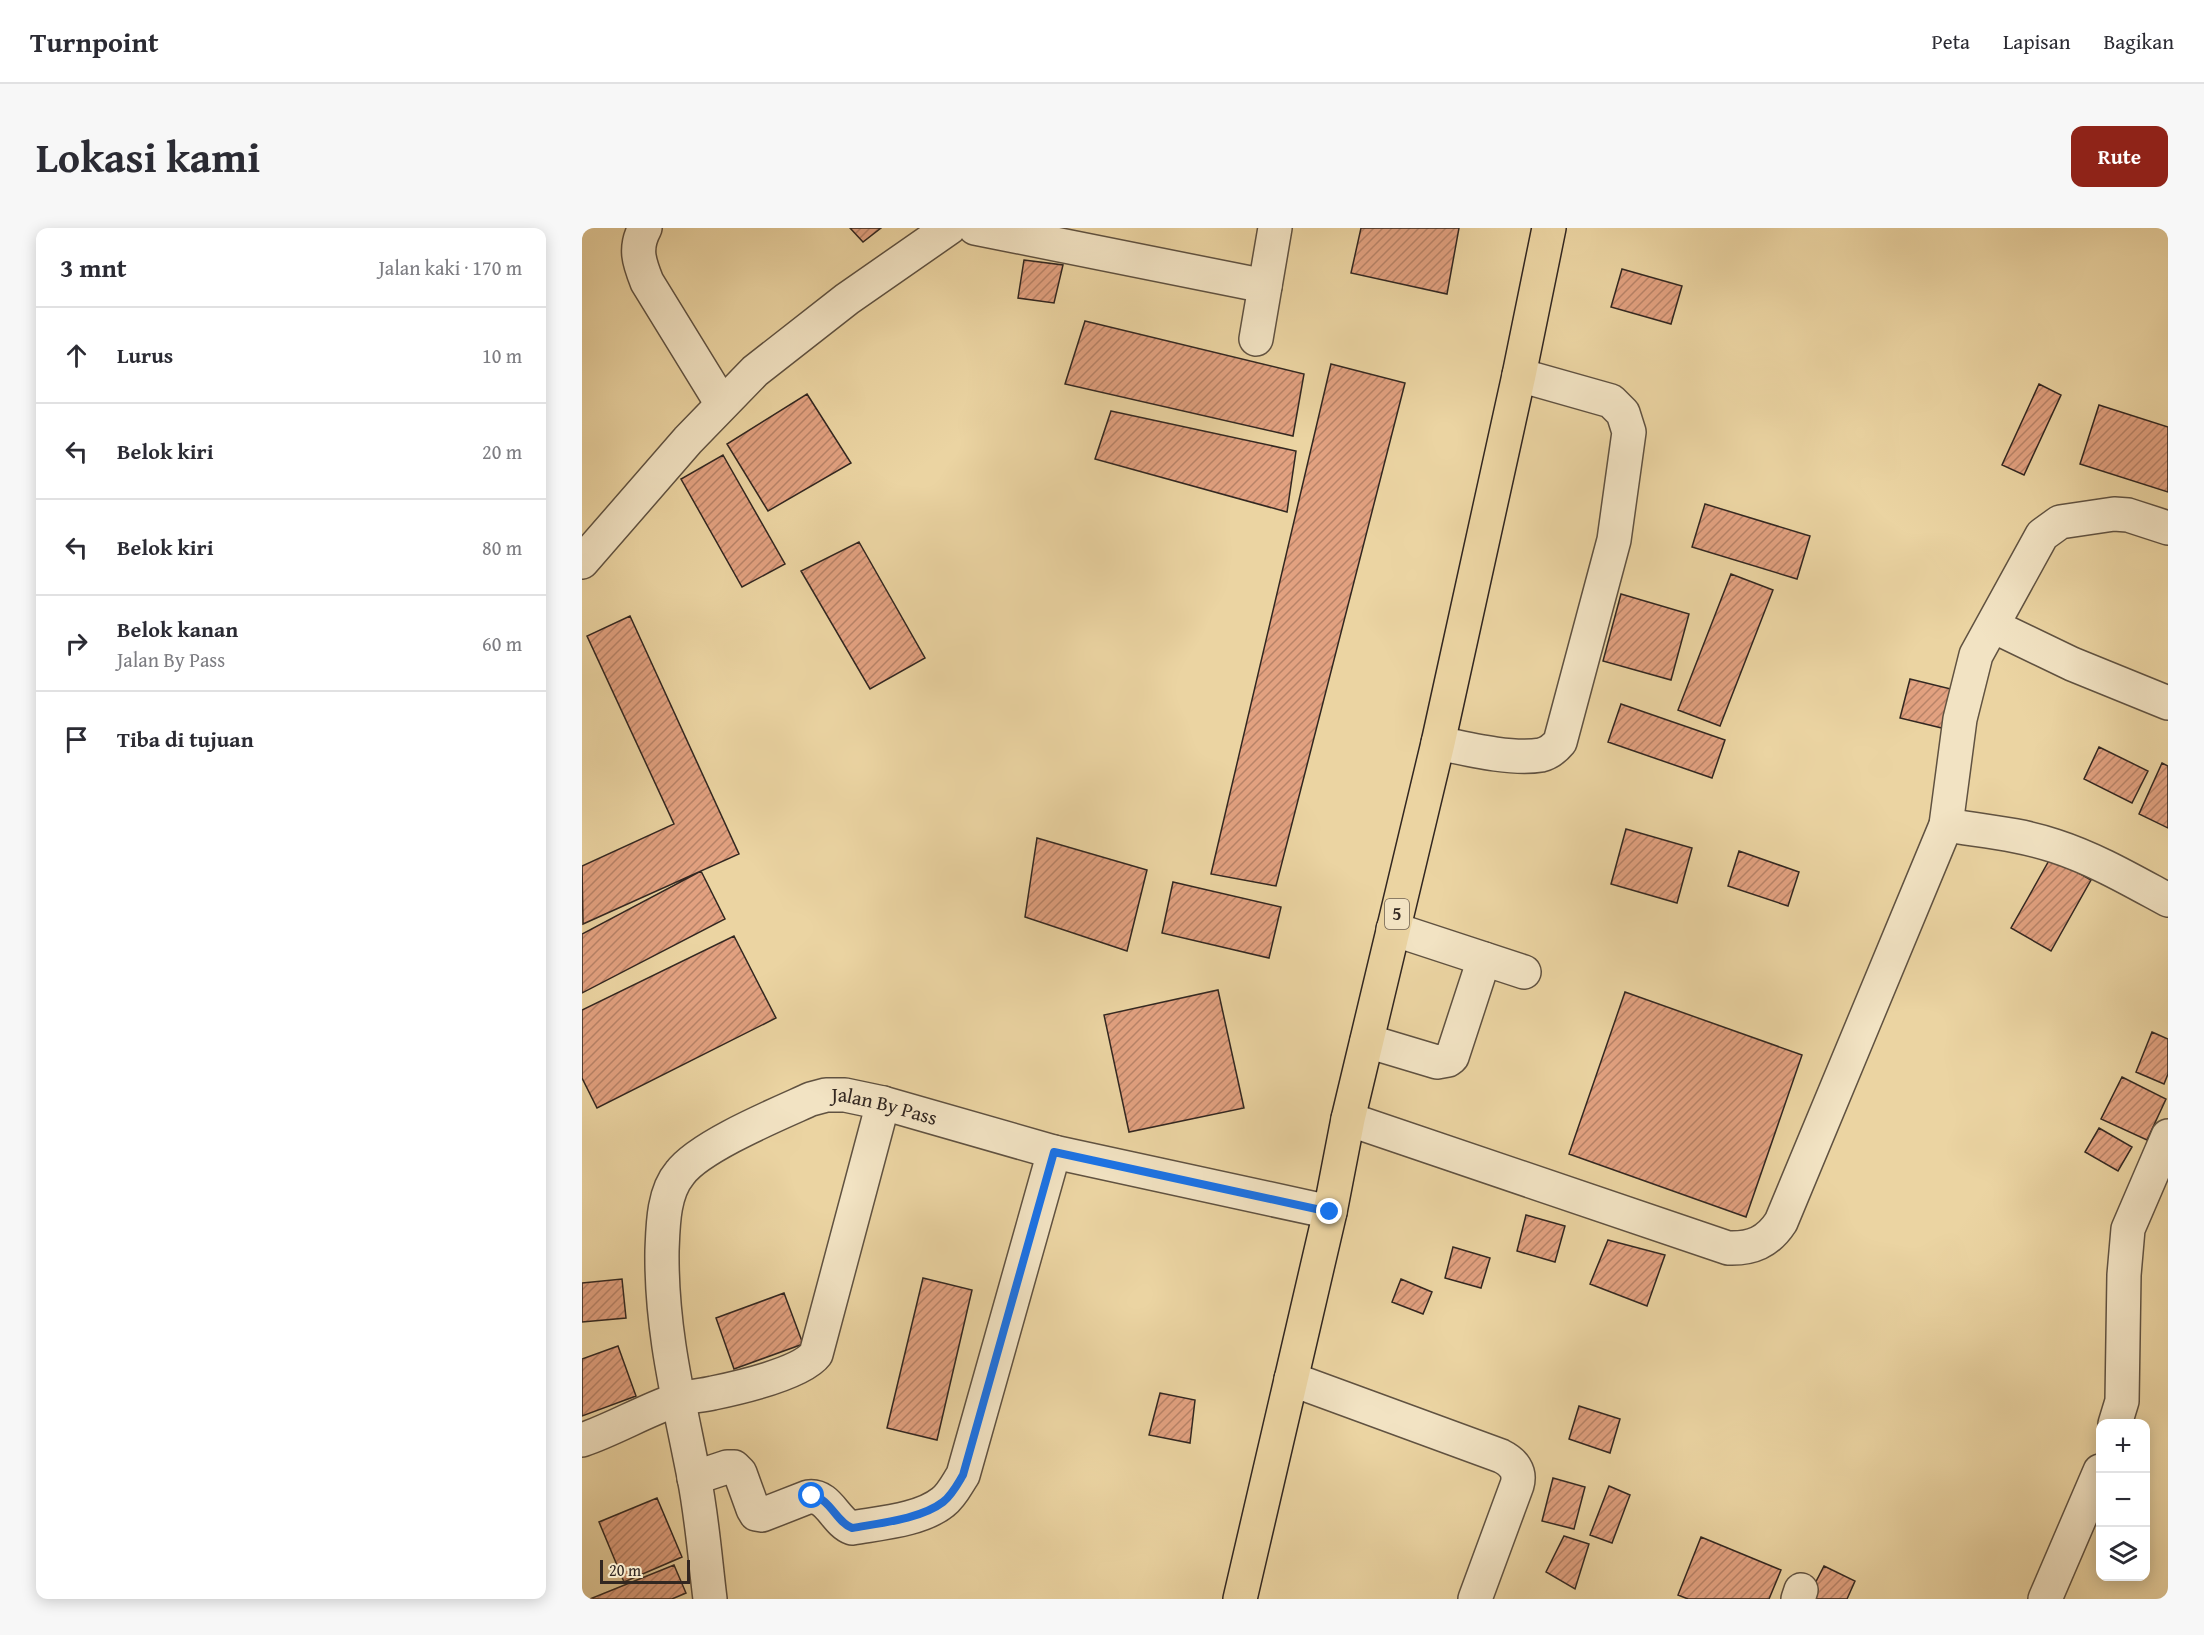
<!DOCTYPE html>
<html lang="id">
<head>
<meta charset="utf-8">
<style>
	body { margin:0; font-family:"Gentium Book Plus",serif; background:#f7f7f7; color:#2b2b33 }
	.controls { position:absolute; right:18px; bottom:18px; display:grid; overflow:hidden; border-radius:12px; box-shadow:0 3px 15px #0003 }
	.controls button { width:54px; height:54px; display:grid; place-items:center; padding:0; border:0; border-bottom:2px solid #e1e1e2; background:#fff; color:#2b2b33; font:30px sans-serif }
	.scale { position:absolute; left:18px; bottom:15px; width:90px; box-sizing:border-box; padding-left:6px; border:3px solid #322721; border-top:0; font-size:16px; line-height:21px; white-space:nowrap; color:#322721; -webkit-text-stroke:4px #f2e3c3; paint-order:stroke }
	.stop { position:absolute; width:18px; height:18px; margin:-14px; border:4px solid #1a73e8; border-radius:50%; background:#fff }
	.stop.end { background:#1a73e8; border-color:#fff; box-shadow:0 2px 6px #0008 }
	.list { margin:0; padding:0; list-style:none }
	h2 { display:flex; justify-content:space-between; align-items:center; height:78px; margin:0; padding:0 24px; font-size:26px }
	h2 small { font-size:20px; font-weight:400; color:#7c7c81 }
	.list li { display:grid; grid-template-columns:39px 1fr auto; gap:18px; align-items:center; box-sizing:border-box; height:96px; padding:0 24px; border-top:2px solid #e1e1e2 }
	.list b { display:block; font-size:22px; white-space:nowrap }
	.list p { margin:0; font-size:20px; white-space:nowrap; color:#7c7c81 }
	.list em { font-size:20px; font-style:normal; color:#7c7c81 }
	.icon { flex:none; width:33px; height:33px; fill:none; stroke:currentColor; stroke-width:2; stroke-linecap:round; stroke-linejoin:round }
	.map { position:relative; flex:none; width:1586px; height:1371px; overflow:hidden; border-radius:12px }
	header { display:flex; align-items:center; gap:36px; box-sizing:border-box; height:84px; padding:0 30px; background:#fff; border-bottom:2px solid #e1e1e2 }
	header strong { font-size:28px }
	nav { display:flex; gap:33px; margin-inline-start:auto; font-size:21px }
	.intro { display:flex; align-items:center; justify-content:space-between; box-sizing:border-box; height:144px; padding:0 36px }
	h1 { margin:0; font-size:42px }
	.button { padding:15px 27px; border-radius:12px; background:#8f2418; color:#fff; font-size:21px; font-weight:700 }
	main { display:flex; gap:36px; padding:0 36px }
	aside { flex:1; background:#fff; border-radius:12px; box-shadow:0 3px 15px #0003 }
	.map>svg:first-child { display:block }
	.building { fill:url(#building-hatch); stroke:#322721; stroke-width:1.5 }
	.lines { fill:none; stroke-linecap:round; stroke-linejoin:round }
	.minor-casing { stroke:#605241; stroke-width:36 }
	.highway-casing { stroke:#322721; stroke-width:36 }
	.minor { stroke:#f2e3c3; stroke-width:33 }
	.highway { stroke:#ebd4a2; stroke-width:33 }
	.route { stroke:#1a73e8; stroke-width:8 }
	.labels { text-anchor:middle; stroke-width:4.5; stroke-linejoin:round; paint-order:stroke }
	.shield { fill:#f2e3c3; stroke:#6c5f52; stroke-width:1.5 }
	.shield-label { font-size:18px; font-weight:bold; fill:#322721 }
	.street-label { font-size:20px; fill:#322721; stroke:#f2e3c3 }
</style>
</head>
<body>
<header>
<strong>Turnpoint</strong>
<nav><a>Peta</a><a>Lapisan</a><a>Bagikan</a></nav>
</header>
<div class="intro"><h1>Lokasi kami</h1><a class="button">Rute</a></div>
<main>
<aside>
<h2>3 mnt<small>Jalan kaki · 170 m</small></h2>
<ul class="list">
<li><svg class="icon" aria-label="ahead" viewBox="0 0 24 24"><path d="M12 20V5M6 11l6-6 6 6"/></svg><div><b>Lurus</b></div><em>10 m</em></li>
<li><svg class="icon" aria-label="left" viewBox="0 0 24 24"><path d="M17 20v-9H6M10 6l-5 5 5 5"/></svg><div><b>Belok kiri</b></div><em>20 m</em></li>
<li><svg class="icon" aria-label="left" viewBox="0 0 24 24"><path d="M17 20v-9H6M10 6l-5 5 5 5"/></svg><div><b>Belok kiri</b></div><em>80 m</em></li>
<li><svg class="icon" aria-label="right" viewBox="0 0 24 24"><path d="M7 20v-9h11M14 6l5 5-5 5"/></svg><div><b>Belok kanan</b><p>Jalan By Pass</p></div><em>60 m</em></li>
<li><svg class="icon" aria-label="arrive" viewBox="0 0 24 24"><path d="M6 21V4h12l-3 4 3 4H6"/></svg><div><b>Tiba di tujuan</b></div></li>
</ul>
</aside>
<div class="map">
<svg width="1586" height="1371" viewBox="0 0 1586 1371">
	<defs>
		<pattern id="building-hatch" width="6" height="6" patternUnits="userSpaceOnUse" patternTransform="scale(1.5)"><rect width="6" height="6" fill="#e2a180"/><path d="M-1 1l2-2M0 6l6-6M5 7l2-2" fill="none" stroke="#b88368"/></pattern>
	</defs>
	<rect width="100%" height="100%" fill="#ebd4a2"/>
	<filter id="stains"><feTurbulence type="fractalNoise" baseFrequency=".00333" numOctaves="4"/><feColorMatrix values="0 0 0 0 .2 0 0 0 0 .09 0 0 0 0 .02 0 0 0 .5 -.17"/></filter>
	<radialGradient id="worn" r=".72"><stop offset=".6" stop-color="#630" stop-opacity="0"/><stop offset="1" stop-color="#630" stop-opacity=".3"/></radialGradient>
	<path class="building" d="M268,0h31l-18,14z
		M779,0h98l-12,66 -96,-21z
		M442,32l39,5 -9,38 -36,-5z
		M1040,41l60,17 -11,38 -60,-17z
		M503,93l219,53 -11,62 -228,-52z
		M749,136l74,19 -129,503 -65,-12z
		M1457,156l22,11 -37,80 -22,-10z
		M225,166l44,69 -83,48 -41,-67z
		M1517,177l69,22v65l-88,-28z
		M529,183l185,40 -9,61 -192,-53z
		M141,227l62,109 -43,23 -61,-108z
		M1123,276l105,32 -13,43 -105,-32z
		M277,314l66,116 -55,31 -69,-118z
		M1149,346l42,16 -53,136 -42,-16z
		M1039,366l68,20 -18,66 -68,-19z
		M48,388l109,238 -156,70 -1,-58 92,-42 -87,-188z
		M1328,451l45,11 -9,39 -46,-11z
		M1039,476l104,36 -13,38 -104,-36z
		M1517,519l49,24 -16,32 -48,-24z
		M1580,535l6,3v62l-29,-14z
		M1044,601l66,19 -15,55 -66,-19z
		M455,610l110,32 -20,81 -102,-34z
		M1157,623l60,21 -11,34 -60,-20z
		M1469,629l40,23 -40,71 -40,-23z
		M119,643l24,48 -143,74v-59z
		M591,654l108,25 -12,51 -107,-25z
		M152,708l42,82 -179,90 -15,-30v-68z
		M636,762l26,118 -115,24 -25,-117z
		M1043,764l177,63 -56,162 -177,-63z
		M1570,804l16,7v35l-4,10 -28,-12z
		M1540,849l44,22 -19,41 -46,-21z
		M1517,900l33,19 -14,24 -33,-19z
		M944,987l39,11 -10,36 -38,-11z
		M1026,1012l57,15 -18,51 -57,-22z
		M871,1019l37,11 -9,30 -36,-10z
		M341,1050l49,12 -35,150 -50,-12z
		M40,1051l4,39 -44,4v-39z
		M819,1051l31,13 -9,22 -31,-12z
		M202,1065l19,51 -69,25 -18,-51z
		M36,1118l18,50 -54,20v-57z
		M578,1165l35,7 -5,43 -41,-8z
		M997,1178l41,13 -10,34 -41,-14z
		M971,1250l32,9 -11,42 -32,-8z
		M1027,1258l21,9 -18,48 -22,-8z
		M75,1270l25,59 -58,25 -25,-60z
		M982,1308l25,8 -14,45 -29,-17z
		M1119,1309l80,33 -12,29h-81l-10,-4z
		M92,1337l12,28 -14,6h-82z
		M1242,1338l31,15 -8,18h-40z"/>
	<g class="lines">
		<g class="minor-casing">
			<g id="minor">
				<path d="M63,0c-11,20 -6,34 2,54l75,122"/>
				<path d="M393,0l290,58"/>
				<path d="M674,111l19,-111"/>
				<path d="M0,334l106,-122 67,-69 92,-72 102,-71"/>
				<path d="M1411,398l79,38 96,39"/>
				<path d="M856,515c29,6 74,17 103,12 8,-2 14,-7 19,-13l54,-202 15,-108 -6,-19 -12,-12 -92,-26"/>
				<path d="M1364,597c36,6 74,9 109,21 40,13 76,34 113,54"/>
				<path d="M811,701l131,43"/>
				<path d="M785,813l70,21 11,-2 4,-3 32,-98"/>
				<path d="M766,891l380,129c24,1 40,-6 53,-26l165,-397 14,-106 16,-64 66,-120 18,-13 54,-8 14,1 40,13"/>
				<path d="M709,1151l210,77c12,6 20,15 16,29l-42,114"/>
				<path d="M1533,1196l7,-23 2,-126 4,-46 40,-93"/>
				<path d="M0,1212c32,-11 62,-29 94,-40 11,-4 25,-4 37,-7 24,-5 88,-19 103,-39l67,-251"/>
				<path d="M112,1250l33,-11h7l6,6 13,36 3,5 6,1 46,-18c21,-3 27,25 44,31 28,-5 69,-8 91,-26 9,-7 14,-18 20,-27l91,-323"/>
				<path id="s1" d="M128,1371c-5,-41 -8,-82 -16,-122 -15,-77 -33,-146 -32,-226 1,-25 1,-58 18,-78 20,-27 98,-59 131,-74l15,-4h19l38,8 171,49 276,60"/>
				<path d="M1216,1371l3,-9"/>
				<path d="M1463,1371l55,-128"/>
			</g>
		</g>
		<g class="highway-casing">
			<path id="highway" d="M658,1371l90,-387 18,-93 90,-376 81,-368 30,-147"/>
		</g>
		<use href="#minor" class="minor"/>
		<use href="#highway" class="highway"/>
	</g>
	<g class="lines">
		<path class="route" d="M230,1268c18,2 24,26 40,32 28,-5 69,-9 91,-26 9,-7 14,-17 20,-27l91,-323 276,60"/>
	</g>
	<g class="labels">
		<rect class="shield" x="803" y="671" width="24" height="30" rx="4.5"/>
		<g class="shield-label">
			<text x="815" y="692">5</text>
		</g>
		<g class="street-label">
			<text dy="7" stroke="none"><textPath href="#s1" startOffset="660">Jalan By Pass</textPath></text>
		</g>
	</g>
	<rect width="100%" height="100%" filter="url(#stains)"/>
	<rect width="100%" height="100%" fill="url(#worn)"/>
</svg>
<div class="controls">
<button>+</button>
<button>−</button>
<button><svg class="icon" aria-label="layers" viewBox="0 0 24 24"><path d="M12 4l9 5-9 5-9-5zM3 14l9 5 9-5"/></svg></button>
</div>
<div class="scale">20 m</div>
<div class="stop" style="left:230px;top:1268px"></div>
<div class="stop end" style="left:748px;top:984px"></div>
</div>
</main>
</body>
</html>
